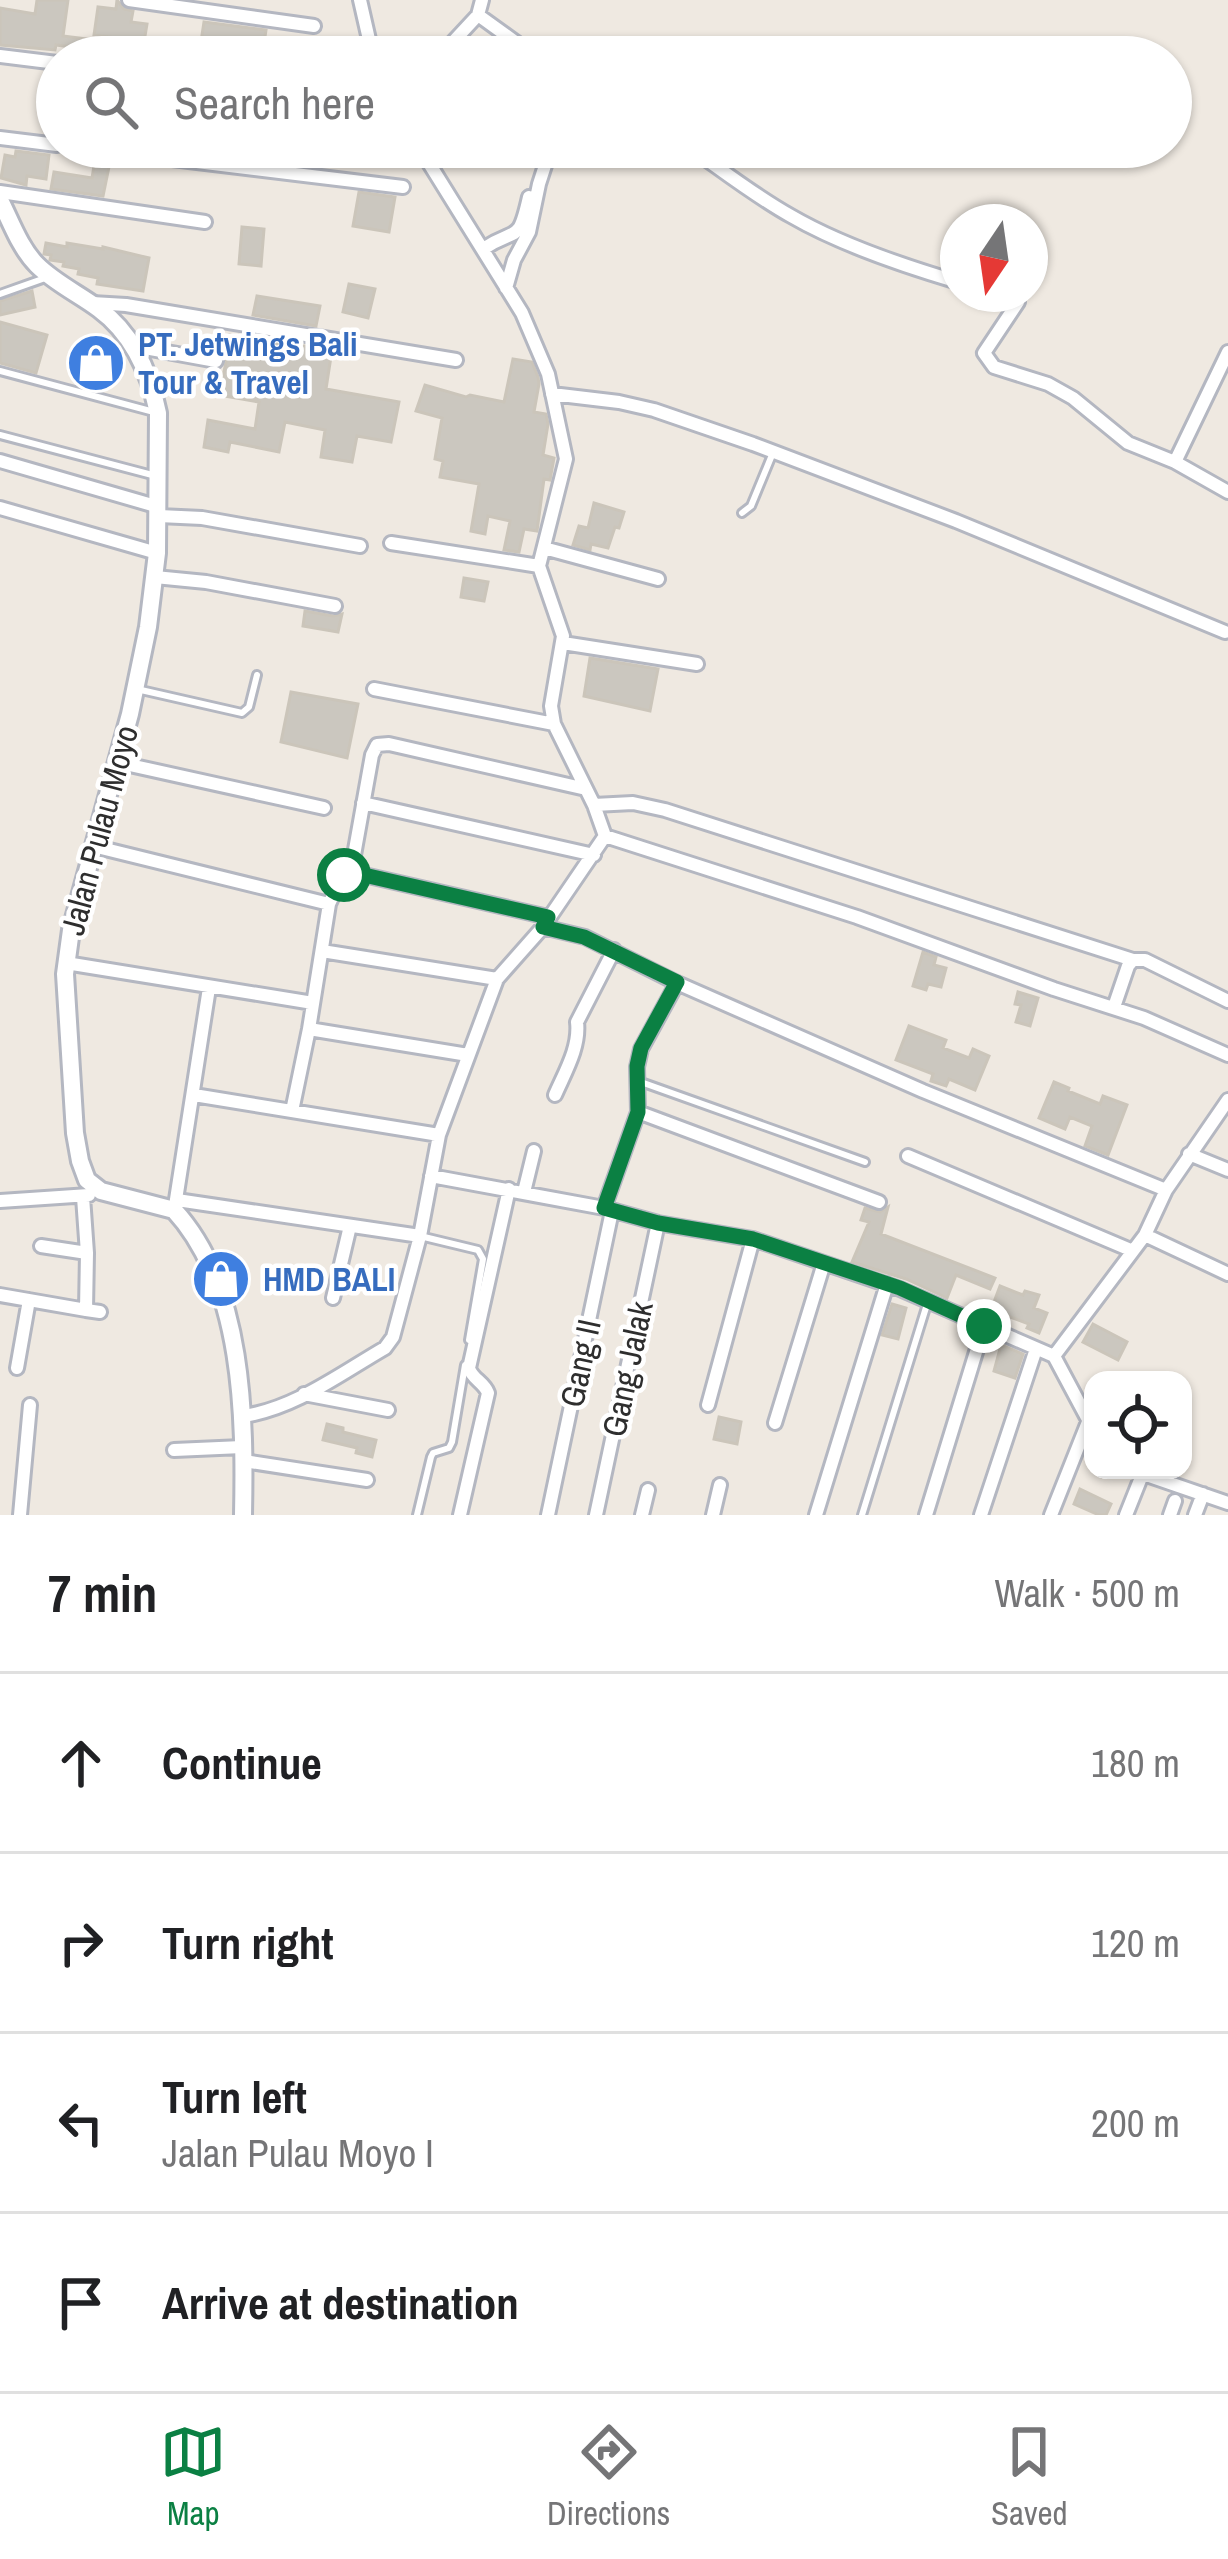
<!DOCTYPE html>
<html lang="en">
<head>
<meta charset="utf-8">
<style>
	body { margin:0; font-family:"Archivo Narrow",sans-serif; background:#f6f6f6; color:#202124 }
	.controls { position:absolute; right:36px; bottom:36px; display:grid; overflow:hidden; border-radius:24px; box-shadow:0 3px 9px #0004 }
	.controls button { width:108px; height:108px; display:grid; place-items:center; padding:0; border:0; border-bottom:3px solid #e0e0e0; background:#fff; color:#202124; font:60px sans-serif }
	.compass { position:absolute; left:940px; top:204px; width:108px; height:108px; border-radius:50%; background:#fff; box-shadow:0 3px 9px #0004; rotate:193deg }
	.stop { position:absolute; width:36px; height:36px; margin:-27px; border:9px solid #0b8043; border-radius:50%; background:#fff }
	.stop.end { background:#0b8043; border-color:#fff; box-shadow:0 3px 12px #0008 }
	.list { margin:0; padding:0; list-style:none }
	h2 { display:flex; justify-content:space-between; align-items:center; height:156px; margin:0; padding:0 48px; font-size:51px }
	h2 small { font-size:39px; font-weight:400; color:#757577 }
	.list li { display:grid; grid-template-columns:78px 1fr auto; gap:36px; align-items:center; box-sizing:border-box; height:180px; padding:0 48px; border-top:3px solid #e0e0e0 }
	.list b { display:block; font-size:45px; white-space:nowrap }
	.list p { margin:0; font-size:39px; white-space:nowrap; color:#757577 }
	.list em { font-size:39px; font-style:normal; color:#757577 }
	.icon { flex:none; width:66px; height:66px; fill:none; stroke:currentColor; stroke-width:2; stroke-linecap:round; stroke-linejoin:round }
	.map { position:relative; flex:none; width:1228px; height:1515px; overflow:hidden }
	.search { position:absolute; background:#fff; box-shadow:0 3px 9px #0004; left:36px; right:36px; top:36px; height:132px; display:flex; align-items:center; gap:30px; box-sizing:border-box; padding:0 42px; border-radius:66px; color:#757577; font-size:45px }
	.sheet { height:876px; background:#fff }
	nav { display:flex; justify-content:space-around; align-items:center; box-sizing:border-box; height:168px; border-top:3px solid #e0e0e0; background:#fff; font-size:33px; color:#757577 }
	nav a { display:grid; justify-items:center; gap:6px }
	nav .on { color:#0b8043 }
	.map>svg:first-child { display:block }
	.building { fill:#cbc7bf; stroke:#cbc5ba; stroke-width:3 }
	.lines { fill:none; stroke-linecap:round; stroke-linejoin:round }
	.lane-casing { stroke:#b4b7c1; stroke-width:12 }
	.street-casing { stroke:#b4b7c1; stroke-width:18 }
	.secondary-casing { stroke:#b4b7c1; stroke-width:22 }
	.lane { stroke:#fff; stroke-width:6 }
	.street { stroke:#fff; stroke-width:12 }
	.secondary { stroke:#fff; stroke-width:16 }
	.route { stroke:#0b8043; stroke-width:15 }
	.labels { text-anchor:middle; stroke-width:9; stroke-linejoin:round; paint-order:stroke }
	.shop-label { font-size:33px; font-weight:bold; fill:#366cbe; stroke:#fff; text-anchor:start }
	.street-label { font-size:33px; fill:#2e2e2e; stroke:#fff }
</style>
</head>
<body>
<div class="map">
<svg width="1228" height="1515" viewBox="0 0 1228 1515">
	<rect width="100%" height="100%" fill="#efe9e1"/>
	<path class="building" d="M37,0h31l-5,36 48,6 -2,10 -53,-7 -1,5 -55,-5v-37l35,6z
		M117,0l7,9 9,2 -2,11 16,2 -3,18 -50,-7 4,-28 18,2z
		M204,22l62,8 -4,27 -62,-9z
		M268,147h46l-1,16 -46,-4z
		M16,151l33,4 -3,24 -19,-3 -1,9 -25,-7 4,-23 10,2z
		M95,160l15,2 -7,34 -52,-7 3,-17 38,6z
		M359,192l36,5 -6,35 -36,-6z
		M242,227l22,2 -3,37 -22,-2z
		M46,243l21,4v-4l36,6v-2l46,11 -6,33 -46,-7 1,-6 -20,-4 1,-5 -16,-3 1,-4 -14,-2 1,-5 -7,-1z
		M349,284l26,5 -7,29 -25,-6z
		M32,291l3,16 -35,8v-14z
		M257,296l63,10 -4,20 -63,-11z
		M0,322l47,13 -11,38 -36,-10z
		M229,335l103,15 -6,39 73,13 -8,40 -34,-6 -5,26 -31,-5 4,-27 -40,-8 -6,30 -49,-10 -2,10 -24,-5 4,-27 47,9 4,-27 -40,-7 7,-33z
		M513,359l19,3 6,15 1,7 -5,28 12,2 2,10 -5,31 11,3 -4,22 -6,-1 -7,52 -13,-2 -5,23 -15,-2 6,-29 -22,-5 -3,18 -14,-3 8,-47 -39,-7 3,-16 -8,-2 7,-41 -26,-7 9,-26 41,12 4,-2 34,7z
		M594,503l30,9 -5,16 -4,-1 -7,21 -17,-4 -1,6 -17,-5 6,-19 9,2z
		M464,578l24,4 -4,19 -23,-4z
		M305,611l28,5 9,-2 -4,18 -35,-6z
		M590,658l68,11 -8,42 -66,-15z
		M291,692l67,12 -11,54 -66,-16z
		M923,952l13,5 -2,8 12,3 -5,19 -13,-3 -2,6 -13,-4z
		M1018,992l20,6 -8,28 -14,-4 5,-17 -6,-1z
		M909,1026l37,14 -3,8 26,10 4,-9 16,7 -14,34 -26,-11 -3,7 -15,-5 2,-7 -37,-14z
		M1054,1082l15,6 -1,3 32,13 3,-8 24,9 -19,50 -23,-9 7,-20 -22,-9 -5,12 -26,-11z
		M888,1207l-7,27 114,44 -5,11 -34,-14 -9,23 -41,-19 -54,-17 17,-40 -8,-2 4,-12 15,4z
		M1000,1286l23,9 2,-4 14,4 -5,13 13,5 -8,20 -12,-5 2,-4 -38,-14z
		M892,1304l14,4 -8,31 -16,-4z
		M1093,1324l34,18 -9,18 -35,-18z
		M1001,1345l22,9 -8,24 -21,-7z
		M719,1417l22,5 -4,22 -23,-5z
		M327,1424l16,4v4l33,8 -4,17 -16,-4 1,-5 -34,-8z
		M1080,1489l31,15 -5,11h-7l-25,-11z"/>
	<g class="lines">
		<g class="lane-casing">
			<path id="lane" d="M0,294l48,-17
				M0,371l154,41
				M0,435l156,41
				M742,513l9,-7 21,-51
				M141,690l101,23 7,-6 8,-32
				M638,1081l227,81
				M420,1236l58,14 5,9 -14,81
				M417,1515l14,-58 2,-4 16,-5 3,-6 13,-77
				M862,1515l66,-214"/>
		</g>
		<g class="street-casing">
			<path id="street" d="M129,0l185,26
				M360,0l13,57
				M478,15l58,42
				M0,56l57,7
				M439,57l39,-42 4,-15
				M0,138l57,7
				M73,147l330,40
				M689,147c33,23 66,49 102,69 48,28 113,50 167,66
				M0,192l205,30
				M483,249c34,-23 35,-3 46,-52
				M506,288l8,-28 15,-28 10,-48 12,-37
				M1005,294l13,8 -34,51 10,14 54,17 25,14 55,45 47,19 53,30
				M92,303l34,2 330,55
				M134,346l82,15
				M552,394l67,8 35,8 99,34 203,77 269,111
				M0,461l159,46
				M1175,462l53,-110
				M0,508l157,45
				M159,516l43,2 158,28
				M391,543l148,23
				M544,548l114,31
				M155,577l51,5 129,24
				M563,643l134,21
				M374,689l180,35
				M116,762l208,46
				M363,803l231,52
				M594,805l39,-2 32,7 468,150h12l83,41
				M605,836l252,81 197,72 90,29 84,37
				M93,846l236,58
				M351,872l197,45
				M543,927l42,10 92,46 246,108 243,99
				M322,951l175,28
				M66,963l247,40
				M1114,1007l14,-41 5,-6
				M309,1029l159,26
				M194,1095l245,40
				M555,1095c10,-23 25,-48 22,-73l37,-72
				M292,1111l17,-82 20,-125 12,-26 10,-6 21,-117 5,-10 12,-1 197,45
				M638,1112l241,90
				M1189,1154l39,16
				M908,1156l225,95
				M431,1176l173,32 54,15 95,16 147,50 154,67 39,73
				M524,1192l10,-41
				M83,1197l4,56 -1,57 14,2
				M177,1200l243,36
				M0,1201l89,-6
				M175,1206l34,-218
				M604,1208l34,-96 -1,-45 4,-18 36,-66
				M1145,1235l83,39
				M41,1246l46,7
				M0,1295l86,15
				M333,1298l17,-72
				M1054,1356l91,-121 21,-45 62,-90
				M17,1368l12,-68
				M304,1394l84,16
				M708,1405l45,-166
				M243,1416c51,-7 97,-42 142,-68l8,-11 27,-101 19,-101 58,-156 46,-52 62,-91 -11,-31 -40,-81 -3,-18 12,-70 -24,-70 27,-107 -18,-85 -26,-61 -103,-166
				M775,1423l49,-160
				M174,1450l68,-3
				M244,1461l123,19
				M1132,1470l96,33
				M20,1515l10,-110
				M460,1515l28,-122c-4,-11 -16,-14 -19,-25l40,-179
				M548,1515l64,-304
				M596,1515l62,-292
				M642,1515l6,-25
				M713,1515l7,-30
				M816,1515l71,-231
				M926,1515l58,-189
				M981,1515l55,-166
				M1051,1515l37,-93
				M1126,1515l16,-40
				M1170,1515l5,-14
				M1195,1515l8,-21"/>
		</g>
		<g class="secondary-casing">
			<path id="secondary" d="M0,200c11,22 20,48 37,65 18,18 42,29 62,44 34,25 51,65 59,104l-1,140 -9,74 -18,87 -59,216 -6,44 10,159 5,28 7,19 14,11 73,19c70,76 71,208 69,305"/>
		</g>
		<use href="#lane" class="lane"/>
		<use href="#street" class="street"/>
		<use href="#secondary" class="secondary"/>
	</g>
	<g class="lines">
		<path class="route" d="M344,875l7,-3 197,45 -5,10 41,10 93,45 -36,66 -4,18 1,46 -34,96 54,15 95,16 147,49 84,38"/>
	</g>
	<defs>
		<g id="shop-disc" transform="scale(3)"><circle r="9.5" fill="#3f7fe0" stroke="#fff"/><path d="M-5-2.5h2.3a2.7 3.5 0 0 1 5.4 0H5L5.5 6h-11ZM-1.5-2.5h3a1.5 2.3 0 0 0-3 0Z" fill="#fff"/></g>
	</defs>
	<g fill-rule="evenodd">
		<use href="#shop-disc" x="96" y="363"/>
		<use href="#shop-disc" x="221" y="1279"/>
	</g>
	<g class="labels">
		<g class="shop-label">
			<text x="138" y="356">PT. Jetwings Bali<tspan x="138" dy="38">Tour &amp; Travel</tspan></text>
			<text x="263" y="1291">HMD BALI</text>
		</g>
		<g class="street-label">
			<text transform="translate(99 830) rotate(-75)" y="12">Jalan Pulau Moyo</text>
			<text transform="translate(580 1363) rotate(-78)" y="12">Gang II</text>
			<text transform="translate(627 1369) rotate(-78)" y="12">Gang Jalak</text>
		</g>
	</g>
</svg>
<div class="controls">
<button><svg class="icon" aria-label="locate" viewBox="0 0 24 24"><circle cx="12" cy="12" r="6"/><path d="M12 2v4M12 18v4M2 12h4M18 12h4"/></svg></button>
</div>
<svg class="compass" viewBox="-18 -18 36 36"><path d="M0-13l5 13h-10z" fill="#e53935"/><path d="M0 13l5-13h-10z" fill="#757577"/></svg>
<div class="stop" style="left:344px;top:875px"></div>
<div class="stop end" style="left:984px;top:1326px"></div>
<div class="search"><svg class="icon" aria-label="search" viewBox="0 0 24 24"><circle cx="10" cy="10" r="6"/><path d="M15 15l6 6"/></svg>Search here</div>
</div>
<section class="sheet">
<h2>7 min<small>Walk · 500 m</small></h2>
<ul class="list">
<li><svg class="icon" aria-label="ahead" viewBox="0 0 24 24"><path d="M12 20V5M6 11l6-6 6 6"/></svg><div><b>Continue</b></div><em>180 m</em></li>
<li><svg class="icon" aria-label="right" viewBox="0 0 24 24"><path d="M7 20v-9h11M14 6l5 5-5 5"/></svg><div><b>Turn right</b></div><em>120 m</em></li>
<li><svg class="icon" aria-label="left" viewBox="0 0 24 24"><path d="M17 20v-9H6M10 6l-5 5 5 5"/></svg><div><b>Turn left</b><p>Jalan Pulau Moyo I</p></div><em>200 m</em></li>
<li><svg class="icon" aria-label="arrive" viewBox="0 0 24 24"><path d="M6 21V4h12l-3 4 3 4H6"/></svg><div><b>Arrive at destination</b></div></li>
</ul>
</section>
<nav>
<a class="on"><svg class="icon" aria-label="map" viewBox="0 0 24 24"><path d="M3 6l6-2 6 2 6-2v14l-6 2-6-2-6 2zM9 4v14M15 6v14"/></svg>Map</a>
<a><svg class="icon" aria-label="directions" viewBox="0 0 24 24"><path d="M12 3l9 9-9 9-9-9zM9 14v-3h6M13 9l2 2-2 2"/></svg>Directions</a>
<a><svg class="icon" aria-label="saved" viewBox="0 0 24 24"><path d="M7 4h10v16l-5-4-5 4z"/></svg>Saved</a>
</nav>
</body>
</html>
